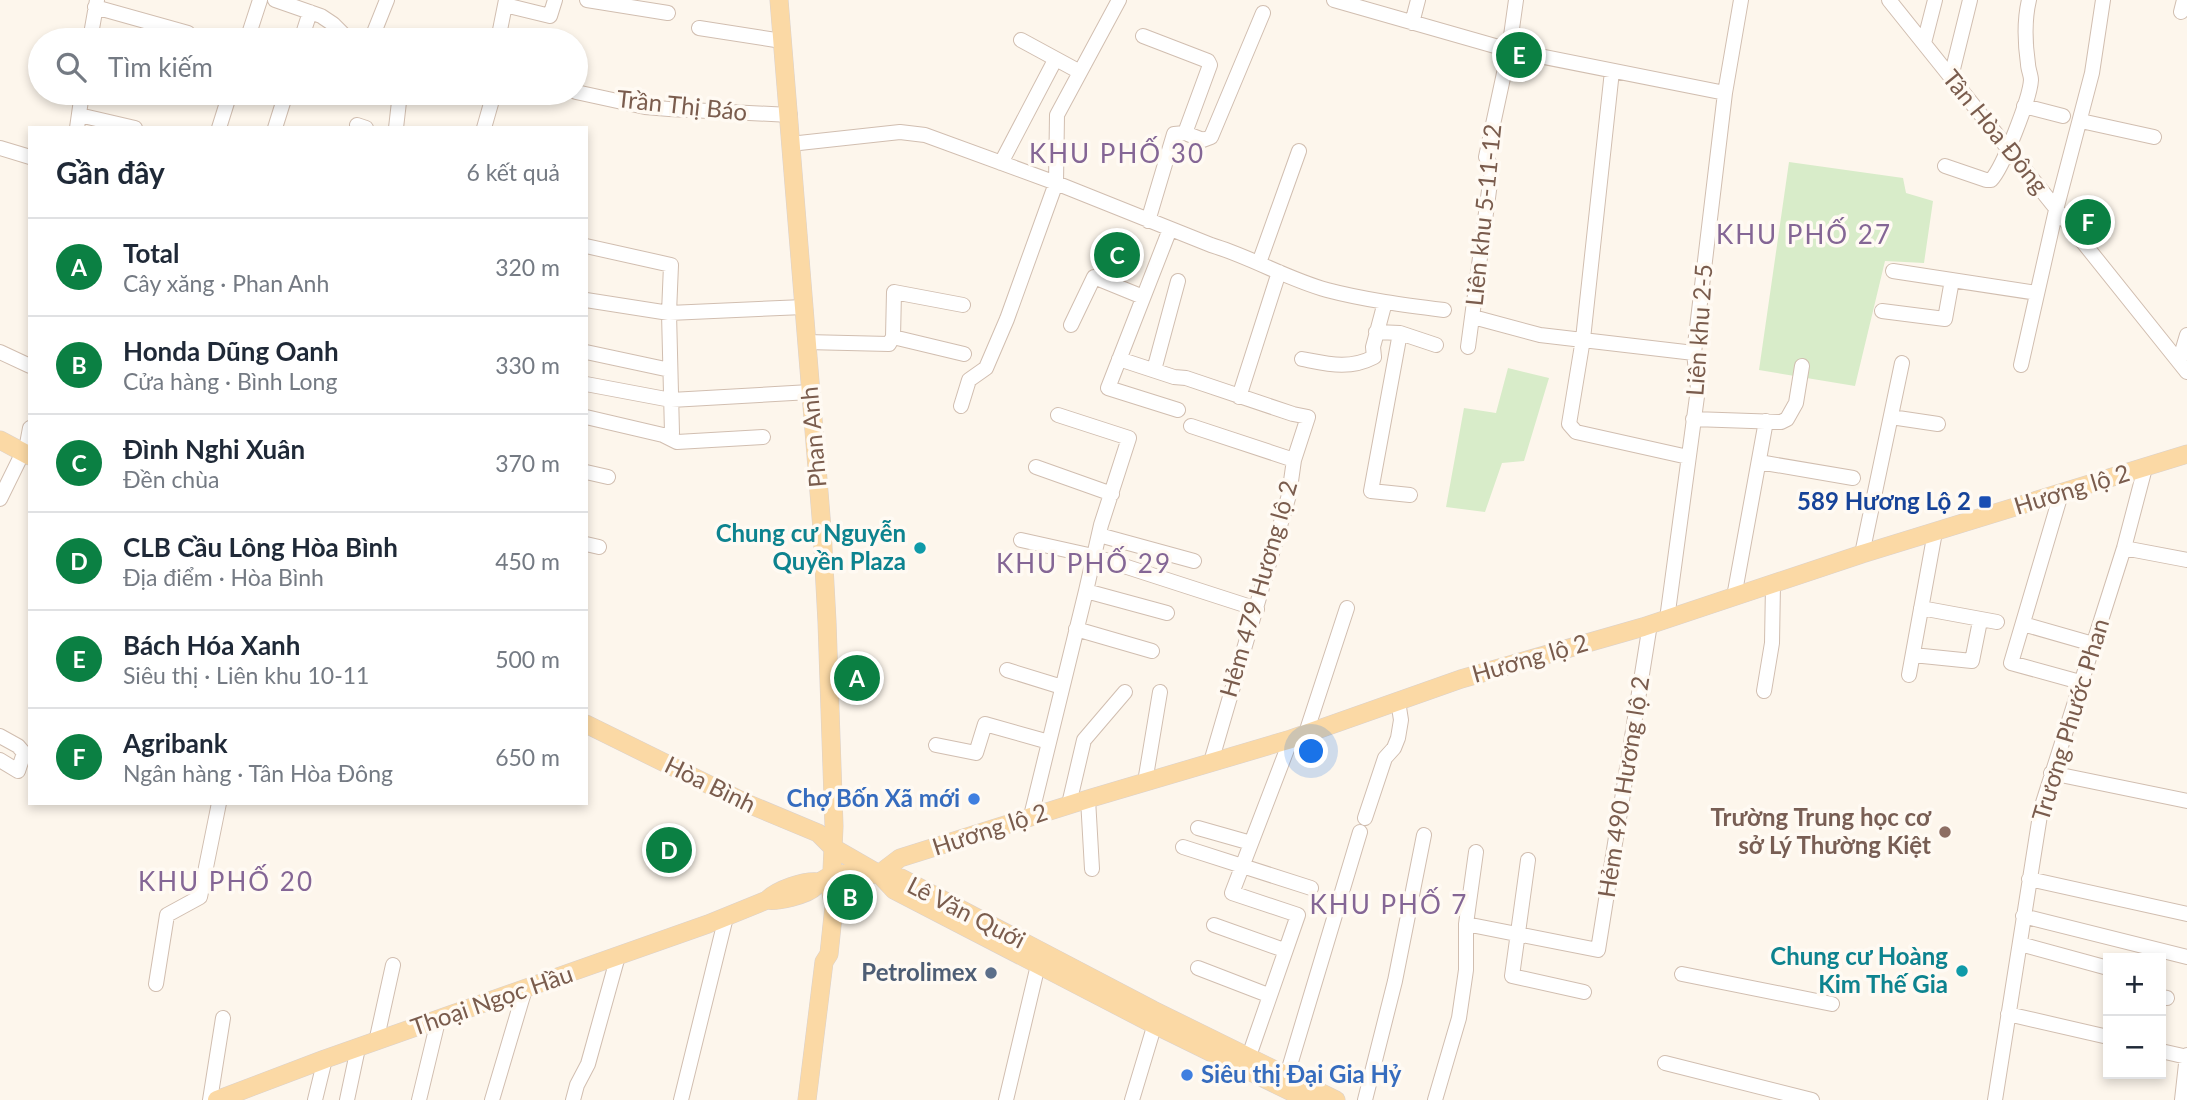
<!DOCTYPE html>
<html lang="vi">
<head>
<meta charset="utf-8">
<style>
	body { margin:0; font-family:Lato,sans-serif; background:#f2f2f3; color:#1f2937 }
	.controls { position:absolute; right:21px; bottom:21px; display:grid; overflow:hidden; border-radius:0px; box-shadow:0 4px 10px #0003 }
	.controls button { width:63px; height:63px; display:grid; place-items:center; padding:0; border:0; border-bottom:2px solid #e0e1e3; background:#fff; color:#1f2937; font:35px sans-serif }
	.you { position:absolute; left:1312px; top:752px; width:24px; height:24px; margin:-18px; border:5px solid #fff; border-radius:50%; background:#1a73e8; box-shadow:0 0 0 10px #1a73e833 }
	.badge { display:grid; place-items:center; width:46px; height:46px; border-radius:50%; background:#0b8043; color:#fff; font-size:23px; font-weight:700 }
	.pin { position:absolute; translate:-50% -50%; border:4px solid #fff; box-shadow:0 2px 7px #0006 }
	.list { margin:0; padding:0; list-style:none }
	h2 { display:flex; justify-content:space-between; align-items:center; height:91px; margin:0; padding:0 28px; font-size:30px }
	h2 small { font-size:23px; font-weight:400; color:#747a83 }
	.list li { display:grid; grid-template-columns:46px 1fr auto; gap:21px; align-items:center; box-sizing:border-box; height:98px; padding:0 28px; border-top:2px solid #e0e1e3 }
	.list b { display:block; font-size:26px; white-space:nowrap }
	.list p { margin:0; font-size:23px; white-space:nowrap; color:#747a83 }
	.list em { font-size:23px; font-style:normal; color:#747a83 }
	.icon { flex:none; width:38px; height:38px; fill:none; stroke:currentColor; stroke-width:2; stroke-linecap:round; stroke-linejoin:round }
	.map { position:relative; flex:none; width:2187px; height:1100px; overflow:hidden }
	.search { position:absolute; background:#fff; box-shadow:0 4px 10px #0003; left:28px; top:28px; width:560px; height:77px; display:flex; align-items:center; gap:18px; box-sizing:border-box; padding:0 24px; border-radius:38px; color:#747a83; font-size:26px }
	.panel { position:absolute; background:#fff; box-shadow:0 4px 10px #0003; left:28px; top:126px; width:560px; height:679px; border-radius:0px }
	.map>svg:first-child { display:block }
	.green { fill:#d8ecc9 }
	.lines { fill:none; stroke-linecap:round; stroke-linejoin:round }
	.minor-casing { stroke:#d1beb0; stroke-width:16 }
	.major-casing { stroke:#dad1cd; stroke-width:19 }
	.minor { stroke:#fff; stroke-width:14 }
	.major { stroke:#fbd9a5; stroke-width:18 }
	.transit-dot { fill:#1a4fb4; stroke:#fffaf3; stroke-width:2.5 }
	.culture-dot { fill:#0f9aa8; stroke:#fffaf3; stroke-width:2.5 }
	.shop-dot { fill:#3f7fe0; stroke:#fffaf3; stroke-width:2.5 }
	.education-dot { fill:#8d6e63; stroke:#fffaf3; stroke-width:2.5 }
	.service-dot { fill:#5c6f8a; stroke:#fffaf3; stroke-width:2.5 }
	.labels { text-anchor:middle; stroke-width:7; stroke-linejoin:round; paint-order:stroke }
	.street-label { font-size:24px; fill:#7a5c4d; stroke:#fffaf3 }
	.transit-label { font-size:24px; font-weight:bold; fill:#164399; stroke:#fffaf3; text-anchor:end }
	.culture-label { font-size:24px; font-weight:bold; fill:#0d838f; stroke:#fffaf3; text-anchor:end }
	.shop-label { font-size:24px; font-weight:bold; fill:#366cbe; stroke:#fffaf3; text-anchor:end }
	.education-label { font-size:24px; font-weight:bold; fill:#785e54; stroke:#fffaf3; text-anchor:end }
	.service-label { font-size:24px; font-weight:bold; fill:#4e5e75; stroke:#fffaf3; text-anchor:end }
	.neighbourhood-label { font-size:26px; letter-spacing:2px; fill:#846695; stroke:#fffaf3 }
</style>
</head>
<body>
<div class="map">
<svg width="2187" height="1100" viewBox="0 0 2187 1100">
	<rect width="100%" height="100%" fill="#fdf6ec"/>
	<path class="green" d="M1789,162l114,16 3,15 27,8 -9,62 -39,-2 -30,125 -96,-16z
		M1508,368l41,10 -25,83 -22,2 -17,49 -39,-5 18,-99 32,5z"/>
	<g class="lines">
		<g class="minor-casing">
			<path id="minor" d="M275,0l46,16 12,8 16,16
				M587,0l81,13
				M1334,0l175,50 216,43
				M1889,0l298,372
				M505,5l45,11 5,-16
				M95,7l93,26
				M2181,12l3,-12
				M1412,23l6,-23
				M699,28l83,13
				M1143,36l65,25 2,4 -25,68 -11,1 -26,87
				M90,40l7,-40
				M247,40l13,-40
				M301,40l9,-28
				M371,40l16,-40
				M498,40l8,-40
				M1021,40l59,32
				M1924,43l11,-43
				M1612,71l-29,268 -14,85 7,8 112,25
				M1951,77l19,-77
				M576,92l69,15 24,2 121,6
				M2024,106l39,10
				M79,115l56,13
				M2081,121l73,16
				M357,125l9,3
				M77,128l5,-35
				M219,128l11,-35
				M275,128l11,-35
				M396,128l4,-35
				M484,128l10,-35
				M1185,133l18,7 8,-3 52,-124
				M790,144l110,-12 25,3 131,48 155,62c40,12 76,34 116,45 38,10 77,15 117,20
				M0,148l30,9
				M1001,163l54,-103
				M1945,166l41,14h5c12,-12 39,-82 40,-100 0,-5 -3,-11 -3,-16 -3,-21 -4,-43 1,-64
				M1170,229l-62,159 70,22
				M586,246l85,19 -2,48 3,120 -9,2 -77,-18
				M1259,263l40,-112
				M1893,271l144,22
				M586,300l83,13 135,-6
				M1882,311l63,8 7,-39
				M1473,317l67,18 154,18
				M1071,325l23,-48 49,20
				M1376,332l24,1 36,12
				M1400,333l-29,158 39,4
				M893,337l71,17
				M806,342l83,2 4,-7 1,-45 69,13
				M1468,347l24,-179 -6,-11 23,-107 7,-50
				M0,352l30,14
				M586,352l84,18
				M1119,359l55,18 12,1 107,36 15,3 -14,43 -5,35 -78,267
				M1302,359c26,5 47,11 72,-2l-1,-10 12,-45
				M2179,362l8,-27
				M2021,365l35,-155 36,-137 11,-73
				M1154,370l24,-89
				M586,384l85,16 139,-8
				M1239,397l40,-125
				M961,406l8,-26 17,-12 21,-49 49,-136 1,-68 62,-115
				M1891,417l47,7
				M1693,419l88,3 6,-3 9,-16 6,-37
				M1191,426l103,34
				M663,435l14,7 86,-5
				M1759,462l94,16
				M1036,467l76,27
				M586,472l22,5
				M2061,494l-50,169 69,19
				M0,499l27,-55 3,-16
				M1099,535l95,26
				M1021,540l72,16 164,53
				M586,544l13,3
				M2124,548l63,12
				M1862,554l40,-191
				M1086,591l81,22
				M1734,597l32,-176
				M1921,608l76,14
				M1667,619l31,-230 -4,-36 31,-260 16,-93
				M2023,624l70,20
				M1076,629l76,22
				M1913,655l59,6 8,-40
				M1007,670l55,17
				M1909,675l26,-143
				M1764,691l8,-48 1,-59
				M1306,733l41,-125
				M0,736l18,10 6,7 -6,18 -18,-11
				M936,745l40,8 9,-29 64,18
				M2051,773l136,28
				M1145,782l15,-90
				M1088,799l4,70
				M1069,804l15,-64 41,-48
				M1031,816l55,-225 15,-66 28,-87 -71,-23
				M1365,818l20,-60 9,-10 4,-10 3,-18 -3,-19
				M1198,828l53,15
				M1183,847l128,41
				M1528,860l-16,116 72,16
				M2029,879l158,35
				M2023,916l164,41
				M1466,924l132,26 52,-326
				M1214,925l70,25
				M2020,944l88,24
				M1198,968l70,27
				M1682,974l150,30
				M156,984l11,-69 33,-18 19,-94
				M2161,997l6,1
				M2008,1014l100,23
				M376,1042l17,-77
				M2161,1051l26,6
				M1249,1056l49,-141 -66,-22 59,-154
				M1665,1063l147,37
				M1287,1075l73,-243
				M210,1100l13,-82
				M315,1100l10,-41
				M347,1100l11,-52
				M419,1100l19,-79
				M492,1100l33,-111
				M573,1100l4,-15 11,-21 30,-108
				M681,1100l45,-183
				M1006,1100l32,-135
				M1132,1100l25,-83
				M1365,1100l30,-119 29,-146
				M1435,1100l24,-82 7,-48v-46l10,-72
				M1995,1100l46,-291 83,-261 21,-80
				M2182,1100l5,-45"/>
		</g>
		<g class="major-casing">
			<path id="major" d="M779,0l43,529 5,93 7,204 -3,67 3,13 -5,48 -5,8 -17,138
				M0,440l30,16
				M586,724l160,79 72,30 14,14 47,27 15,16 255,132 159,78
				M879,874l21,-16 188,-59 203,-60 170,-60 182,-52 219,-73 325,-100
				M819,882c-15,-2 -42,8 -52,18 10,2 40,-5 48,-13 5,-5 10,-10 18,-12 22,-4 47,-1 68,3l252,132 183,90
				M217,1100l108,-41 383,-135 59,-24"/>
		</g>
		<use href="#minor" class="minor"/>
		<use href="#major" class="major"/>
	</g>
	<rect class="transit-dot" x="1978" y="495" width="14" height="14" rx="3.5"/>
	<g class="culture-dot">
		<circle cx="920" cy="548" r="7"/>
		<circle cx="1962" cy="971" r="7"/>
	</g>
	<g class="shop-dot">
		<circle cx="974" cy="799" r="7"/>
		<circle cx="1187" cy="1075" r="7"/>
	</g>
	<circle class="education-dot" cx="1945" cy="832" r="7"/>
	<circle class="service-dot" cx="991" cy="973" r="7"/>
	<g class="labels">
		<g class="street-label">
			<text transform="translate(682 106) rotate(6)" y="8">Trần Thị Báo</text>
			<text transform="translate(1995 132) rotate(51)" y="8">Tân Hòa Đông</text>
			<text transform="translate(1484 215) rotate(-84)" y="8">Liên khu 5-11-12</text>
			<text transform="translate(1700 330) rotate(-86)" y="8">Liên khu 2-5</text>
			<text transform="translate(814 437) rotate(-95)" y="8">Phan Anh</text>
			<text transform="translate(2072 490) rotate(-17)" y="8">Hương lộ 2</text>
			<text transform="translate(1259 589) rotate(-74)" y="8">Hẻm 479 Hương lộ 2</text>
			<text transform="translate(1530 659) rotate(-16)" y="8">Hương lộ 2</text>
			<text transform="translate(2071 720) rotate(-73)" y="8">Trương Phước Phan</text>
			<text transform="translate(710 785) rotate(26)" y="8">Hòa Bình</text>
			<text transform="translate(1624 787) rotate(-81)" y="8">Hẻm 490 Hương lộ 2</text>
			<text transform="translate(990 830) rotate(-18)" y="8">Hương lộ 2</text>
			<text transform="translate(966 913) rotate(27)" y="8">Lê Văn Quới</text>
			<text transform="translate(492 1001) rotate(-19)" y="8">Thoại Ngọc Hầu</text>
		</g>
		<g class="transit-label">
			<text x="1971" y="510">589 Hương Lộ 2</text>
		</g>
		<g class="culture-label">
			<text x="906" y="542">Chung cư Nguyễn<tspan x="906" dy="28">Quyền Plaza</tspan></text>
			<text x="1948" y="965">Chung cư Hoàng<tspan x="1948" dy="28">Kim Thế Gia</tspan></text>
		</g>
		<g class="shop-label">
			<text x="960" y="807">Chợ Bốn Xã mới</text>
			<text x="1201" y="1083" text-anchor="start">Siêu thị Đại Gia Hỷ</text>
		</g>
		<g class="education-label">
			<text x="1931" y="826">Trường Trung học cơ<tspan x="1931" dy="28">sở Lý Thường Kiệt</tspan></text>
		</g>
		<g class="service-label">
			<text x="977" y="981">Petrolimex</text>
		</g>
		<g class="neighbourhood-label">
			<text x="1117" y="163">KHU PHỐ 30</text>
			<text x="1804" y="244">KHU PHỐ 27</text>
			<text x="1084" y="573">KHU PHỐ 29</text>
			<text x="226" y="891">KHU PHỐ 20</text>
			<text x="1389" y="914">KHU PHỐ 7</text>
		</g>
	</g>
</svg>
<div class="controls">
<button>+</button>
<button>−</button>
</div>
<div class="you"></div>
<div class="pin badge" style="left:857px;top:678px">A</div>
<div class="pin badge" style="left:850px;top:897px">B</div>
<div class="pin badge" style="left:1117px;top:255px">C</div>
<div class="pin badge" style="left:669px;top:850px">D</div>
<div class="pin badge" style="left:1519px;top:55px">E</div>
<div class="pin badge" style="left:2088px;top:222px">F</div>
<div class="search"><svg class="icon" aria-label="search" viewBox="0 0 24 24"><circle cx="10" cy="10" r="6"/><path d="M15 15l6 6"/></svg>Tìm kiếm</div>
<section class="panel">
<h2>Gần đây<small>6 kết quả</small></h2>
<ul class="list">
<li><span class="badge">A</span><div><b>Total</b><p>Cây xăng · Phan Anh</p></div><em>320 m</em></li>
<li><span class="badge">B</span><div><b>Honda Dũng Oanh</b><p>Cửa hàng · Bình Long</p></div><em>330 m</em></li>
<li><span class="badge">C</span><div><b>Đình Nghi Xuân</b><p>Đền chùa</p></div><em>370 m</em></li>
<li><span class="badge">D</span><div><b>CLB Cầu Lông Hòa Bình</b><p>Địa điểm · Hòa Bình</p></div><em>450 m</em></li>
<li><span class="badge">E</span><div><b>Bách Hóa Xanh</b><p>Siêu thị · Liên khu 10-11</p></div><em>500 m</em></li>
<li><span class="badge">F</span><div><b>Agribank</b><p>Ngân hàng · Tân Hòa Đông</p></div><em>650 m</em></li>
</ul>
</section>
</div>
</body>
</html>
